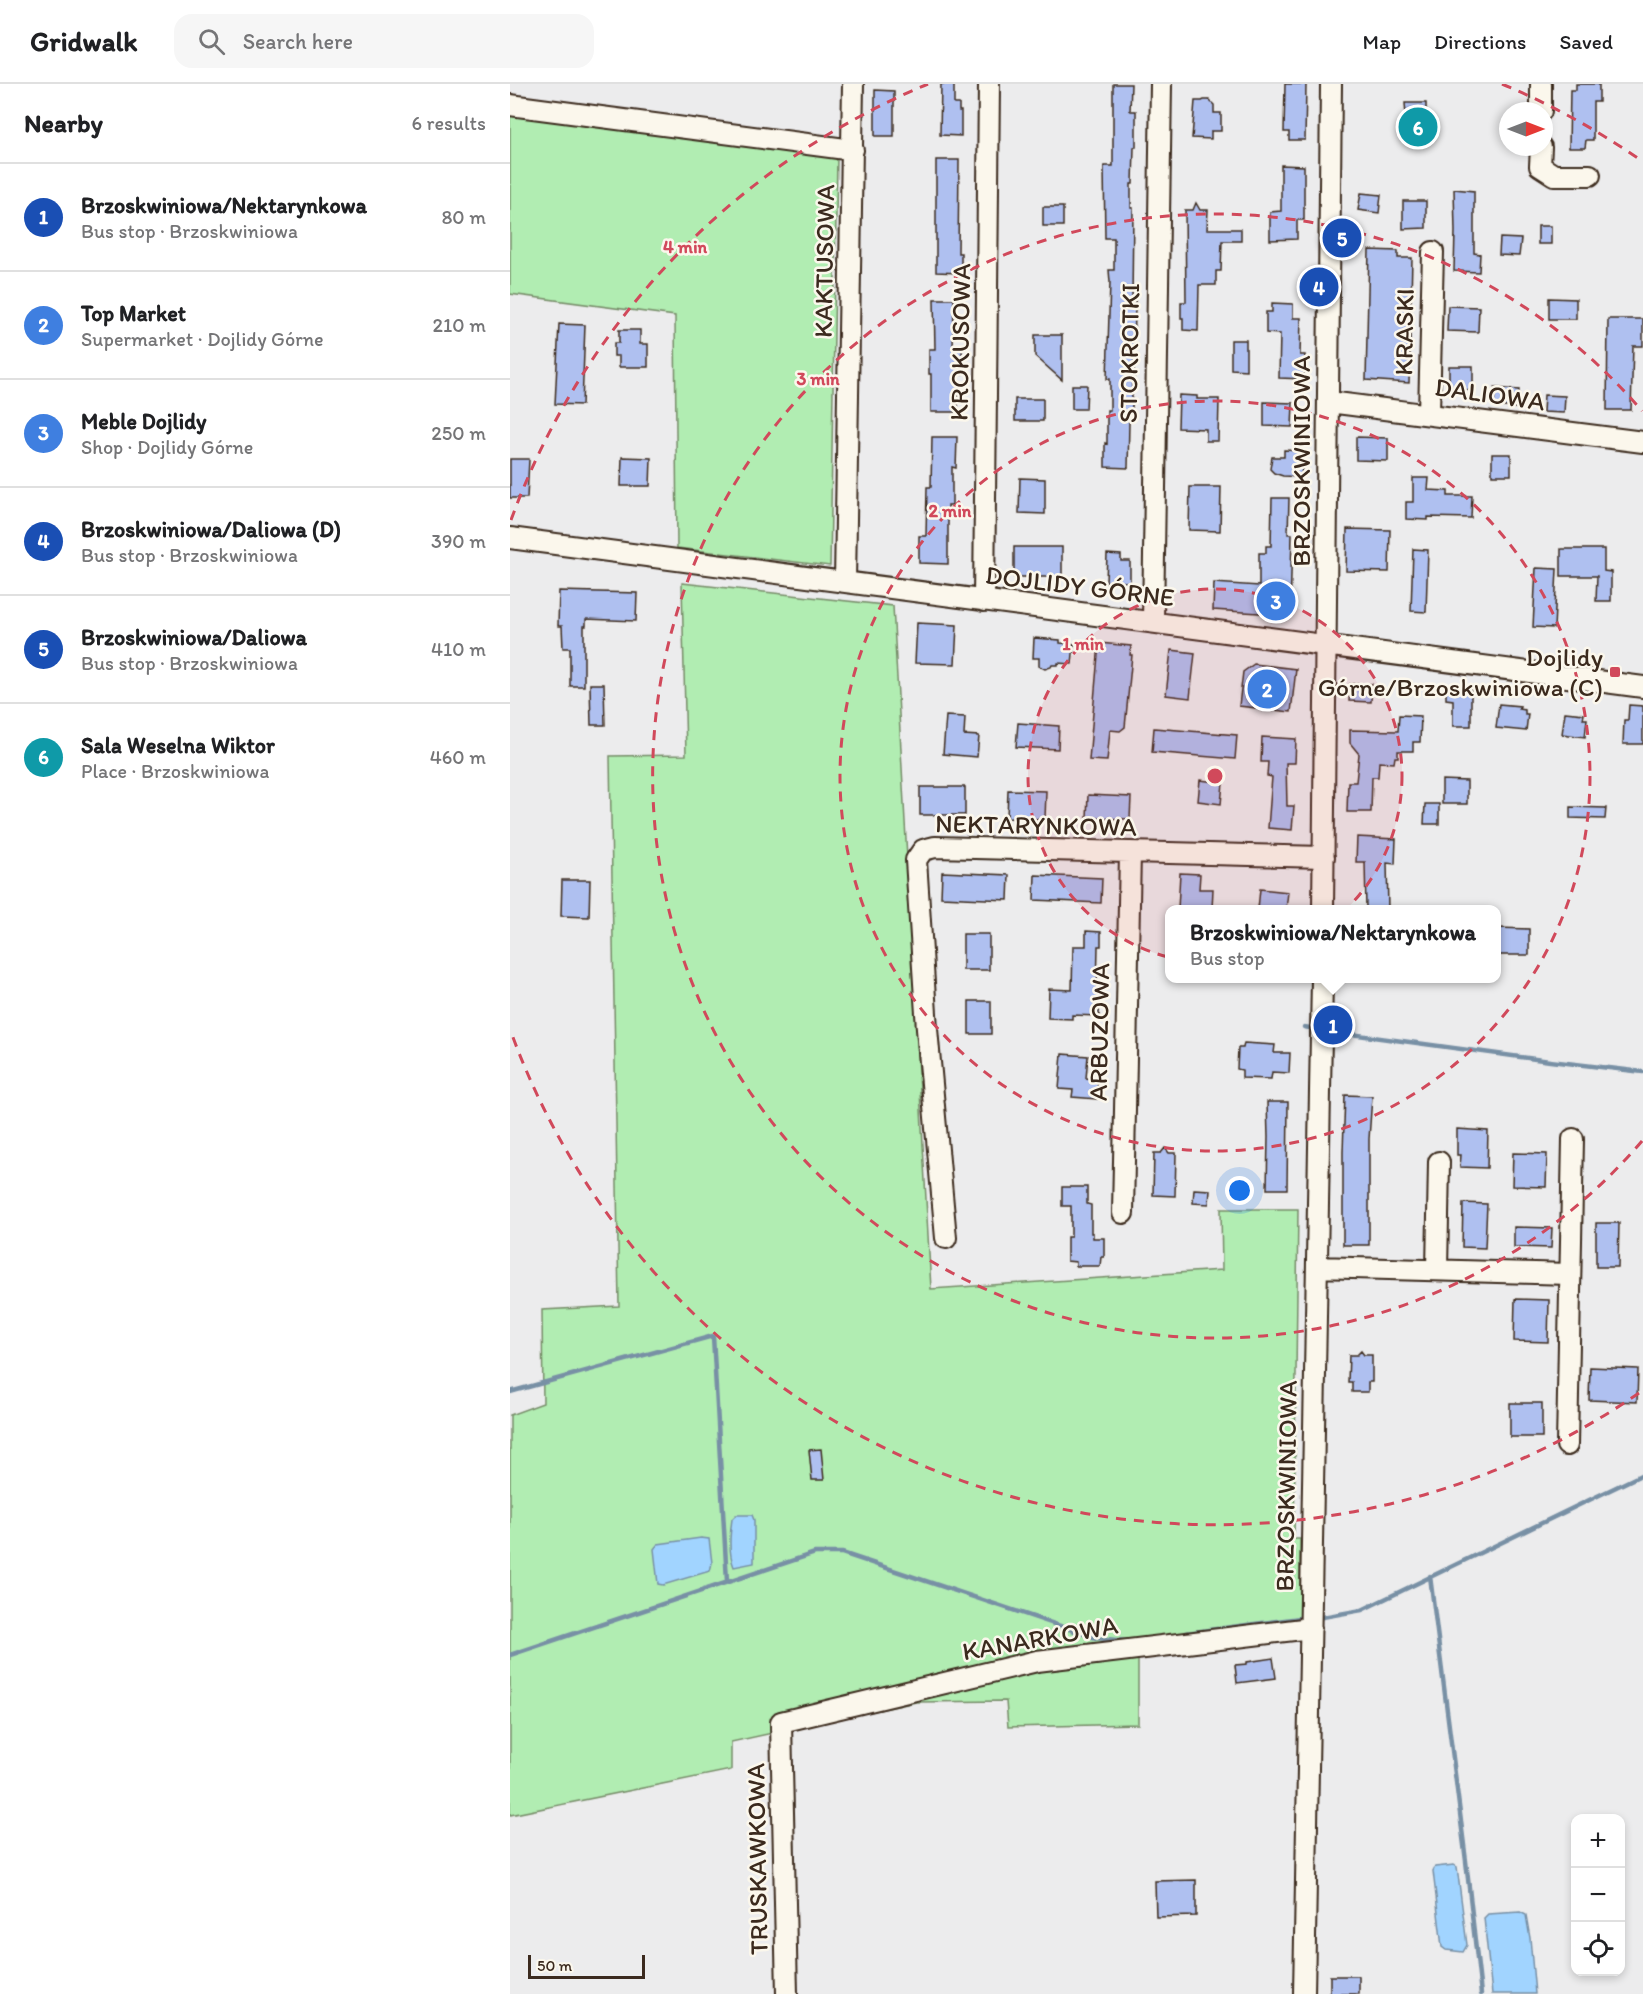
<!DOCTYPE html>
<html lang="en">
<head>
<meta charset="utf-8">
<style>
	body { margin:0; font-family:Itim,sans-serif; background:#f6f6f6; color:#202124 }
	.controls { position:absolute; right:18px; bottom:18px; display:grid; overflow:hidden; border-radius:12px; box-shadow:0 3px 9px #0003 }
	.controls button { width:54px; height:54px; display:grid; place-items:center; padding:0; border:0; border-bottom:2px solid #e0e0e0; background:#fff; color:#202124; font:30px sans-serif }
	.compass { position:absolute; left:989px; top:18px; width:54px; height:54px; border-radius:50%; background:#fff; box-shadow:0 3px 9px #0003; rotate:90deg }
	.scale { position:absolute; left:18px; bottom:15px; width:117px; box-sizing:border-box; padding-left:6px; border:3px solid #3b2a1e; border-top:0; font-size:16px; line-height:21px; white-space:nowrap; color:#3b2a1e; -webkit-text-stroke:4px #fbf7ec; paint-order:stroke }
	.you { position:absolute; left:730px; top:1107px; width:21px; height:21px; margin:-15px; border:4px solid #fff; border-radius:50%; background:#1a73e8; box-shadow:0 0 0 9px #1a73e833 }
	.badge { display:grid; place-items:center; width:39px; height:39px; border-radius:50%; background:#db2777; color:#fff; font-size:20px; font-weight:700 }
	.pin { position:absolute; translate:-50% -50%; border:3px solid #fff; box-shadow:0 2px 6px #0006 }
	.popup { position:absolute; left:655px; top:821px; width:336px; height:78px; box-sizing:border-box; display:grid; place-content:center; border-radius:12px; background:#fff; filter:drop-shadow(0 2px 4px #0005); font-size:20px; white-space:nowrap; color:#757577 }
	.popup b { font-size:22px; color:#202124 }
	.popup::after { content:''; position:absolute; left:50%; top:100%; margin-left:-12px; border:12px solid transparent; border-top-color:#fff }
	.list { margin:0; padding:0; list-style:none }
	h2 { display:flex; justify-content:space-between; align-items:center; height:78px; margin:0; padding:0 24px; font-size:26px }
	h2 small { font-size:20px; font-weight:400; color:#757577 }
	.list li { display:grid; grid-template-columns:39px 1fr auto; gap:18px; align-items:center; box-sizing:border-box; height:108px; padding:0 24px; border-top:2px solid #e0e0e0 }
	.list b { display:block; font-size:22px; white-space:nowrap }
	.list p { margin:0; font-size:20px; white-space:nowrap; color:#757577 }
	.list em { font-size:20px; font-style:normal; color:#757577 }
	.icon { flex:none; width:33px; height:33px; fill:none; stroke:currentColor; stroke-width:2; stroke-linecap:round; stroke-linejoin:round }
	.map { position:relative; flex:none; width:1133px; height:1910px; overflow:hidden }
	header { display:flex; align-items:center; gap:36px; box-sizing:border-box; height:84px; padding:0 30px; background:#fff; border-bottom:2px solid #e0e0e0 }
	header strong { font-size:28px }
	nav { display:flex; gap:33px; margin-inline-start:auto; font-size:21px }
	.search { width:420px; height:54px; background:#f6f6f6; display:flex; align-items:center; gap:15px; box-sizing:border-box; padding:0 21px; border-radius:18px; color:#757577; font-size:22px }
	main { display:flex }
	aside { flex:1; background:#fff }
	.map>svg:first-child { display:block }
	.green { fill:#b1edb2; stroke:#768c68; stroke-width:1.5 }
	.water { fill:#a1d4ff; stroke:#7890a5; stroke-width:1.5 }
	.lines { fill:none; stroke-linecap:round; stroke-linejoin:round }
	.stream { stroke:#7890a5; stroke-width:4.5 }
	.building { fill:#afc0f0; stroke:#3b2a1e; stroke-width:1.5 }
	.minor-casing { stroke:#3b2a1e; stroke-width:24 }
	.minor { stroke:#fbf7ec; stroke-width:20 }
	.ring { fill:none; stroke:#d1495b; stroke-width:3; stroke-dasharray:10 8 }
	.poi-dot { fill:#d1495b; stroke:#fbf7ec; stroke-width:2 }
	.labels { text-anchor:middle; stroke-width:5; stroke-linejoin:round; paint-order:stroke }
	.street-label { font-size:26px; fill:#3b2a1e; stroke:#fbf7ec }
	.poi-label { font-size:26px; fill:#3b2a1e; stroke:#fbf7ec; text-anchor:end }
	.centre { fill:#d1495b; stroke:#fbf7ec; stroke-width:3 }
	.ring-label { font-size:18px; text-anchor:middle; font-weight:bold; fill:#d1495b; stroke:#fbf7ec; stroke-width:5; stroke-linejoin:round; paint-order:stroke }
</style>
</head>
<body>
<header>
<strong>Gridwalk</strong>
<div class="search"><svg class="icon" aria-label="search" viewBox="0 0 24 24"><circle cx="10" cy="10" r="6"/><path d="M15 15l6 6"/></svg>Search here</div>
<nav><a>Map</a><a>Directions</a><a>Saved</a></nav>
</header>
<main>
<aside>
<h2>Nearby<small>6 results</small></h2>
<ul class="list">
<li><span class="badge" style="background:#1a4fb4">1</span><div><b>Brzoskwiniowa/Nektarynkowa</b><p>Bus stop · Brzoskwiniowa</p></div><em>80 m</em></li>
<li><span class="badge" style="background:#3f7fe0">2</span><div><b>Top Market</b><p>Supermarket · Dojlidy Górne</p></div><em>210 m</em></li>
<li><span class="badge" style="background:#3f7fe0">3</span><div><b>Meble Dojlidy</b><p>Shop · Dojlidy Górne</p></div><em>250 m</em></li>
<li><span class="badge" style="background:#1a4fb4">4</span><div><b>Brzoskwiniowa/Daliowa (D)</b><p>Bus stop · Brzoskwiniowa</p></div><em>390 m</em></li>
<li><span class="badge" style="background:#1a4fb4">5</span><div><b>Brzoskwiniowa/Daliowa</b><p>Bus stop · Brzoskwiniowa</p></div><em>410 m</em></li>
<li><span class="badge" style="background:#0f9aa8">6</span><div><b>Sala Weselna Wiktor</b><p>Place · Brzoskwiniowa</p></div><em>460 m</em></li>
</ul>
</aside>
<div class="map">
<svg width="1133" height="1910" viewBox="0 0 1133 1910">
	<rect width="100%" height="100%" fill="#ececed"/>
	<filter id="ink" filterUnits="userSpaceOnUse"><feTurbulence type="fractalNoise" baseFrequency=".0167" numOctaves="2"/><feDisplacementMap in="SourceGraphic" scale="12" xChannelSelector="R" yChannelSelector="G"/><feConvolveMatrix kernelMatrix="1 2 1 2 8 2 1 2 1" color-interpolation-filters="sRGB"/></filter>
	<g filter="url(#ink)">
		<path class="green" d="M0,31l327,43 -7,408 -153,-18 -2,-232 -165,-22z
			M172,499l211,23 38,683 291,-19 -1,-61h77l-4,330h6v79l-162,22v84l-130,3 -2,-26 -90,1 -185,40v28l-221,45v-400l33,-12 -1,-93 77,-4 -9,-550 76,-1z"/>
		<path class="water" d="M226,1431h16l2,5v43l-20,4c-6,-15 -4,-33 -2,-48z
			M191,1454l8,1 3,24 -2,8 -47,14 -5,-1 -4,-35 4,-5z
			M944,1781l3,2 10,78 -4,7 -17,-2 -4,-3 -9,-76 2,-4z
			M1010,1828l6,3 4,23 5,56h-43l-8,-76 4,-4z"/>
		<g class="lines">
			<path class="stream" d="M794,943l6,1
				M826,948l214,29 93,11
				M0,1308l203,-56 14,245
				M920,1492l36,285 15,133
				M807,1534l45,-8 281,-136
				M676,1549l114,-15
				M0,1571l305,-102h27l254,85 31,3"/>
		</g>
		<path class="building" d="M431,0h13v20h5v7h2v25l-21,-1z
			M603,0h18l-1,27h6v36h-2l-1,37h-2v24h2l-1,93h3l-1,78h-2v32h-3v12l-1,45 -23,-1v-24l2,1v-34h3v-31h-3l3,-97 -1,-12h5v-32h-9l-1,-72h9z
			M775,0h21l-1,56h-16v-8h-5z
			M1066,0h23v18h-6v38h-7l-1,8h-16l1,-58h6z
			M365,6l19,1v45h-19z
			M694,16h5l5,5v8h7v18h-10v8l-19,-1 3,-37h7z
			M895,19h21v35h-15v-22h-5z
			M426,76h23l-1,93h3v20l-25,-1z
			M771,81l23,1v54h-7v19l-27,1v-28l11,-1z
			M944,105l20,2v62l6,1 -1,18 -25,-1 1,-40z
			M851,109l20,2 -2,18 -21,-3z
			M893,117h23v27l-23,1z
			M686,119l4,7h8l-1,19h34v12h-19l-1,30h-5v14h-17l-1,46 -15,-1v-12h-2v-16h5l-1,-92h8z
			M533,123h20v19h-20z
			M1028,142h13v18h-13z
			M990,154l21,1 -2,17 -20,-1z
			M859,166l29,1v7h14l-3,125 -43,-3z
			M1039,214l27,1v20h-27z
			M424,215h20l-1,50h9v25h-4v38h-27v-38h-2v-25h6z
			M762,219l21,1v14h8l-1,37h5l-1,24 -25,-1 1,-44 -14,-1v-21h6z
			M938,222l31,1 -1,25 -31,-1z
			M1098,235h35v27h-10l-2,64h-24z
			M49,240l26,1 -3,80 -27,-1z
			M109,246h21v14h8v23h-29v-11h-5v-13h5z
			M525,251h27v45l-27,-24z
			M721,256h15v30l-15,-1z
			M939,282h24v24h-24z
			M562,301h15l-1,24h-14z
			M985,304l24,2 -2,18 -23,-2z
			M669,311l18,1v3h22l-1,42h-12v-12l-28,-1z
			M1034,311l21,1 -1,17 -21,-1z
			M505,315h28v22h-28z
			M754,318l29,1 -1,24 -28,-1z
			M422,353h25l-1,31 -4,-1v38h-4v59l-29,-1v-27h7l1,-49h4z
			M846,353l32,1v23l-32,-1z
			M774,366l20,1 -3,26 -18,-1 -9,-3 -4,-4 2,-12h12z
			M982,370h19v21h-19z
			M112,373l29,1 -1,28h-29z
			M0,375h19l-2,39h-17z
			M510,394l25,1v35l-26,-1z
			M903,394h16l-1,12 20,1v5h24l-1,22 -43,-1v3l-22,-1v-17h7z
			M680,403h31l-1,44 -31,-1z
			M762,414h17l-1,36h4l-2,81 -77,-5 1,-27 45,3v-33h7v-7h5z
			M837,445l43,1 -1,42 -43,-1z
			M504,463h48v30h-48z
			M903,465l15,1 -2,62 -15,-1z
			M1051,465h43v22l7,1v29h-15l1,-25h-36z
			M597,470l14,1v6h9v21h-24z
			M1026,484l21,1 -3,59 -21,-1z
			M49,507l78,2 -1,28 -50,-2v7h-2v60h-14v-38h-7l-1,-22h-4z
			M407,539l40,2 -2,39 -40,-1z
			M524,554l26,2v3l14,1 -2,20 -14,-1v2h-6l-1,2 -6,2 -6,-3v-8h-6z
			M589,559l32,3 -1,9h2l-7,72 -5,4 -10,-1 -3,31 -18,-1z
			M661,566l24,3 -5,45 -24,-3z
			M744,580l42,5 -5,43 -52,-6 4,-34z
			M80,600h14l1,41h-14z
			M840,600h22l-1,18 -22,-1z
			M936,602h25v40h-18v-26l-7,-1z
			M989,620l21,2 -1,3 6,1v4h3l-2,17 -30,-3z
			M1119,621l14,1v38h-20l1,-24h4z
			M1055,628l19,2 -1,5h4l-2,18 -23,-3z
			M889,631l22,1 -1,26h-7v9h-15v6h-3l-1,6 -15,-1 -1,15h-6l-1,35h-24l1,-30h8l3,-28 -9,-11v-13l48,1z
			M436,632l19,1 -1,18 15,1 -2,21 -34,-3z
			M508,639l41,3 -1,23 -42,-2z
			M644,644l83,7 -2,24 -83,-7z
			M752,653l34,2 -1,24h-9l1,43h7l-2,24 -24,-2 4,-51 -5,-1 1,-14h-7z
			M690,696l23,3 -2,21 -23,-3z
			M932,696l25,1v23h-25z
			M410,703h45v28h-45z
			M498,706l38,1 -1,28 -38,-1z
			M578,711l43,2 -1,22 -43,-1z
			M915,720h14v20h-15z
			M1060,723l36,1 -1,11 -35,-1z
			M847,753l39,2 -1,25 -8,-1 1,46h-22l-1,-47h-9z
			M432,788l67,3 -1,25 -67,-3z
			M670,789l20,1 -1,15h14l-1,20h-34z
			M525,791l67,3 -1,25 -67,-3z
			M52,796h28l-1,37 -28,-1z
			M750,805l28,3 -2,17h-28z
			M987,844l32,1v26h-32z
			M576,847l15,1v14h-3l-1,44h3l-1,26 -27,-1v4l-24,-1 1,-29 23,1 1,-44h13z
			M453,850h26v36h-26z
			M459,917h22v33h-22z
			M734,959l31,2 -1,8h16l-1,20 -17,-1 -1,7 -29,-1v-8l-5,-1 1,-21h5z
			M552,970l26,2 -2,22 12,1 -1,20 -25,-2 1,-7 -14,-1z
			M835,1011l27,1 -3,43v106h-26v-93z
			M757,1018h21l-1,87h-20l1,-52z
			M947,1045l31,2 -1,37 -27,-1 1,-12h-4z
			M655,1064l4,5h7l-1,43 -22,-1 1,-42h7z
			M1003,1069l34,1 -1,33 -34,-1z
			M552,1103h25v17l4,1v28h2v5h11v19h-3l-1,9h-24v-4l-9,-1v-24h4v-31h-9z
			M684,1105l16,1 -1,14 -16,-1z
			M953,1119l24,1 -2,44 -23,-1z
			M1086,1139h23l-1,44h-22z
			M1004,1143l38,1 -1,20 -37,-1z
			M1005,1215l34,1 -1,42 -34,-1z
			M851,1267l3,4h8v27h-4v10h-16v-10h-4l1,-27h8z
			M1080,1283l48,2 -1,33 -48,-2z
			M1000,1319h32v34h-32z
			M311,1365l3,31h-12l-3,-30z
			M763,1574l3,20 -39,5 -2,-18 12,-1v-2z
			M686,1796v36l-40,1 -1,-36z
			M820,1892h29v18h-29z"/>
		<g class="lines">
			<g class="minor-casing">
				<path id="minor" d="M0,21l343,45
					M1031,27v-27
					M1031,63l-1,19 14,9h36
					M819,318l314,40
					M919,329l4,-161
					M0,454l1133,149
					M335,498l8,-498
					M474,517l5,-517
					M643,538l8,-538
					M813,826l8,-826
					M613,1129l7,-361
					M436,1154l-19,-209 -11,-169 7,-10 12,-3 389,10
					M807,1183l253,7
					M927,1186l2,-108
					M1057,1361l6,-306
					M277,1910l-6,-272 256,-61 274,-33
					M794,1910l18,-1016"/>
			</g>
			<use href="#minor" class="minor"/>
		</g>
	</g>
	<circle cx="705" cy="692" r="187" fill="#d1495b" fill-opacity=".12"/>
	<g class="ring">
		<circle cx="705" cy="692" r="187"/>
		<circle cx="705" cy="692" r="375"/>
		<path d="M1132 1057A562 562 0 1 1 1132 327"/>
		<path d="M1129 1309A749 749 0 0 1 1 948M1 436A749 749 0 0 1 418 0M992 0A749 749 0 0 1 1129 75"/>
	</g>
	<rect class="poi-dot" x="1099" y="582" width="12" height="12" rx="3"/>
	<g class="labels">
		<g class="street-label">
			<text transform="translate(314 177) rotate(-89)" y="9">KAKTUSOWA</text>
			<text transform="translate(894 248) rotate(-89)" y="9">KRASKI</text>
			<text transform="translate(450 258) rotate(-89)" y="9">KROKUSOWA</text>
			<text transform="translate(619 269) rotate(-89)" y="9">STOKROTKI</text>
			<text transform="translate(980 310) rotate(8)" y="9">DALIOWA</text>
			<text transform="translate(791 377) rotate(-90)" y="9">BRZOSKWINIOWA</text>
			<text transform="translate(570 502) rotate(7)" y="9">DOJLIDY GÓRNE</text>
			<text transform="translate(526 741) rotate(1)" y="9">NEKTARYNKOWA</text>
			<text transform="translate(589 948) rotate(-89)" y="9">ARBUZOWA</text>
			<text transform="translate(776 1402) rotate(-89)" y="9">BRZOSKWINIOWA</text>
			<text transform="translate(530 1554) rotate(-10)" y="9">KANARKOWA</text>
			<text transform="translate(247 1775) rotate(-91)" y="9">TRUSKAWKOWA</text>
		</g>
		<g class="poi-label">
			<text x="1093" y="582">Dojlidy<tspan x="1093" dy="30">Górne/Brzoskwiniowa (C)</tspan></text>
		</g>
	</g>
	<circle cx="705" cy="692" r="9" class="centre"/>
	<g class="ring-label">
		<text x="175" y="169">4 min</text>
		<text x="308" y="301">3 min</text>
		<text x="440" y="433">2 min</text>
		<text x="573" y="566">1 min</text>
	</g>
</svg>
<div class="controls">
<button>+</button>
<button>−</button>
<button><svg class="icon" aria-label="locate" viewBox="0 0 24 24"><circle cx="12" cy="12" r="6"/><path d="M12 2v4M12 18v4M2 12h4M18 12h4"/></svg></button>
</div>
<svg class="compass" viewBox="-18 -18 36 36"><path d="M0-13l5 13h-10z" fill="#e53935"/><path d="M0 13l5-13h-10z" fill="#757577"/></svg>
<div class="scale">50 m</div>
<div class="you"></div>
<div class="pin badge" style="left:823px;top:941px;background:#1a4fb4">1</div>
<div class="popup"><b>Brzoskwiniowa/Nektarynkowa</b>Bus stop</div>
<div class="pin badge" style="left:757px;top:605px;background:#3f7fe0">2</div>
<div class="pin badge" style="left:766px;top:517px;background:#3f7fe0">3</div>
<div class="pin badge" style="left:809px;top:203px;background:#1a4fb4">4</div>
<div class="pin badge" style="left:832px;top:154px;background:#1a4fb4">5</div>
<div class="pin badge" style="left:908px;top:43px;background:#0f9aa8">6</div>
</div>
</main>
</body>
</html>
